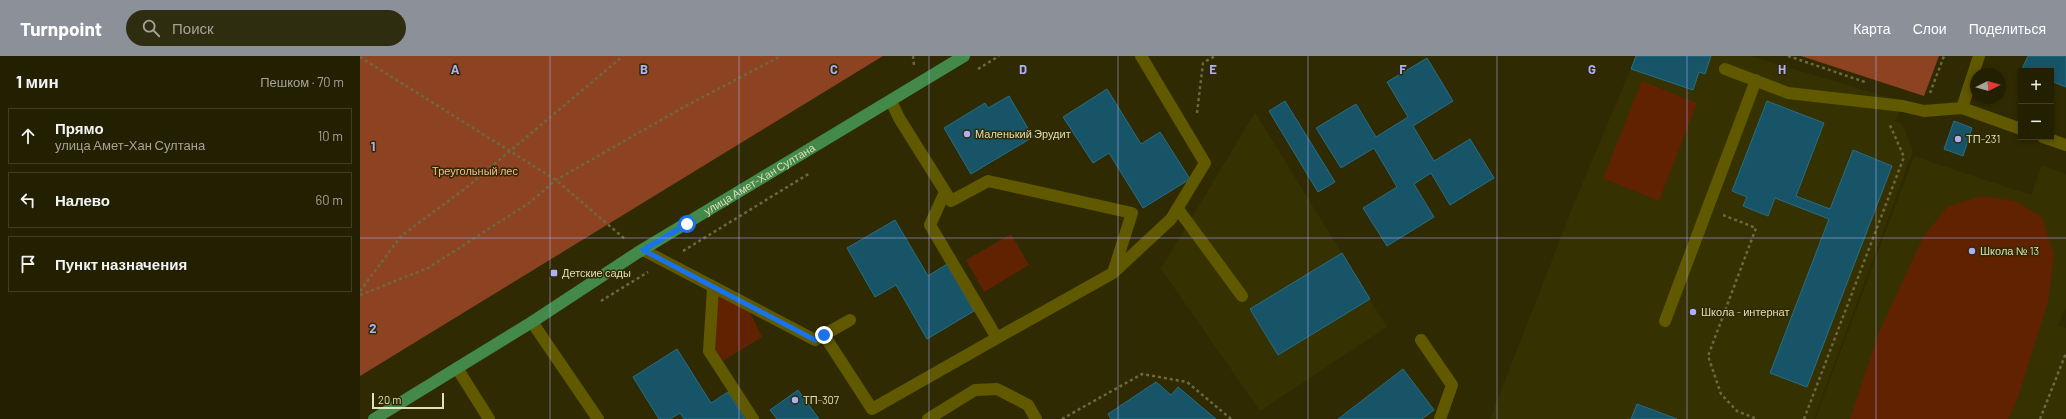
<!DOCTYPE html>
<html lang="ru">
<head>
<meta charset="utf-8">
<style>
	body { margin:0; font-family:Barlow,sans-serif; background:#2f2d10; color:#f1f3f6 }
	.controls { position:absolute; right:12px; top:12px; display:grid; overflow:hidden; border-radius:0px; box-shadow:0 2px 6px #0003 }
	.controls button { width:36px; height:36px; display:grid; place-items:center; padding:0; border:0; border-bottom:1px solid #403e23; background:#232001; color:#f1f3f6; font:20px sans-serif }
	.compass { position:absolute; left:1610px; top:12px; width:36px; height:36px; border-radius:50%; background:#232001; box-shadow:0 2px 6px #0003; rotate:85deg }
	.scale { position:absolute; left:12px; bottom:10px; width:72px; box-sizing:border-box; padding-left:4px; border:2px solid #e2dfba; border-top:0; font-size:11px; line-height:14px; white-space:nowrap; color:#e2dfba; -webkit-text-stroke:3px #2f2a01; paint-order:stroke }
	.stop { position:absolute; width:12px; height:12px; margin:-9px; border:3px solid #1a73e8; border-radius:50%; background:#fff }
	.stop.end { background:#1a73e8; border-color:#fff; box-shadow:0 1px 4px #0008 }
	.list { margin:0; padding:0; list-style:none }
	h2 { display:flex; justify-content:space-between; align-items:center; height:52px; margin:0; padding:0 16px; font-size:17px }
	h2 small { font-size:13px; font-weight:400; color:#a3a399 }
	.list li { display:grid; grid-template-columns:26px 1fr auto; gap:12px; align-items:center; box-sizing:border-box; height:56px; margin:0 8px 8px; padding:0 8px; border:1px solid #403e23; border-radius:0px }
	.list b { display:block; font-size:15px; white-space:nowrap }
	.list p { margin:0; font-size:13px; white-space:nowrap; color:#a3a399 }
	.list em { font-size:13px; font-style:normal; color:#a3a399 }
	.icon { flex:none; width:22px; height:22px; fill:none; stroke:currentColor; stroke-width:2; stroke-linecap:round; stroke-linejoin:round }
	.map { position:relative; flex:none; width:1706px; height:363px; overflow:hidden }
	header { display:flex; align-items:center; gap:24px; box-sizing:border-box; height:56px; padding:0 20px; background:#8c9099; color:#fff }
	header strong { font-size:19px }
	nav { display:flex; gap:22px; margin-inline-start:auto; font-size:14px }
	.search { width:280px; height:36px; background:#2f2d10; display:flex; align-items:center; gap:10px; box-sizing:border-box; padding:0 14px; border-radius:22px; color:#a3a399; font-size:15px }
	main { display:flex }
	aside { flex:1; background:#232001 }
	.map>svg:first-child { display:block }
	.built { fill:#363101 }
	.green { fill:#612201 }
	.forest { fill:#8d4321 }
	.building { fill:#185467; stroke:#276e85 }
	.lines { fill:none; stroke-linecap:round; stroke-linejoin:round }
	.path { stroke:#6c6840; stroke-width:2.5; stroke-dasharray:3 3; stroke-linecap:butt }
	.minor { stroke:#615900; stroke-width:12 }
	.major { stroke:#42894a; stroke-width:12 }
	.route { stroke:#1a73e8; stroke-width:5 }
	.grid { fill:none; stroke:#aeaefa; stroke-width:1; stroke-opacity:0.55 }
	.poi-dot { fill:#aeaefa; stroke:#2f2a01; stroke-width:1.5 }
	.labels { text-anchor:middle; stroke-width:3; stroke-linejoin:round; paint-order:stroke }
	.poi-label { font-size:11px; fill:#e2dfba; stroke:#2f2a01; text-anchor:start }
	.park-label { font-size:11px; fill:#fbba9e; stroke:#2f2a01 }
	.street-label { font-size:11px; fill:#e2dfba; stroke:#2f2a01 }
	.grid-label { font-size:13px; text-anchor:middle; font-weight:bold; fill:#aeaefa; stroke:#2f2a01; stroke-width:3; stroke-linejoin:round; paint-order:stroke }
</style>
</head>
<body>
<header>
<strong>Turnpoint</strong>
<div class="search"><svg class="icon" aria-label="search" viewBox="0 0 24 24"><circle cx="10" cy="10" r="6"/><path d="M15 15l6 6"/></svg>Поиск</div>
<nav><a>Карта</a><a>Слои</a><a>Поделиться</a></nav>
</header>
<main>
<aside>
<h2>1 мин<small>Пешком · 70 m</small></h2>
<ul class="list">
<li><svg class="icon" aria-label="ahead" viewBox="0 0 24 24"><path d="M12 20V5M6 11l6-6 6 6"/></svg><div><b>Прямо</b><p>улица Амет-Хан Султана</p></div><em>10 m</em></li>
<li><svg class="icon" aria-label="left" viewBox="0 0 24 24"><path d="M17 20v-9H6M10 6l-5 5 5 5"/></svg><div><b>Налево</b></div><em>60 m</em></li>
<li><svg class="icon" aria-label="arrive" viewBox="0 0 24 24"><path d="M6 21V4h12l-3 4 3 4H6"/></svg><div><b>Пункт назначения</b></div></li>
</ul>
</aside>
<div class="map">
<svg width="1706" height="363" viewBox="0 0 1706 363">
	<rect width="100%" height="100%" fill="#2f2a01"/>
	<path class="built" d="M1276,0h114l154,46 -9,19 7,3 11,27 -99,268h-324l83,-213z
		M895,56l132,215 -127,84 -99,-142z
		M1554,100l117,39 11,-30 24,9v134l-8,17 8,3v91h-251z"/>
	<path class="green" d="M1282,25l55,22 -38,98 -56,-23z
		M1621,140l34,5 27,16 12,38 -6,47 -31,98 -9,19h-158l28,-84 45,-98 24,-30z
		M651,178l18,31 -45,27 -18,-32z
		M357,238l32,16 13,27 -39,24 -8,-12z"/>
	<path class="forest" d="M0,0h523l-523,320z
		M1441,0h138l-15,40z"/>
	<path class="building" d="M1276,0h75l-6,18 -6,-2 -6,18 -62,-21z
		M1668,0h38v31l-15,-6v-10h-25l-4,-2z
		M1067,2l26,43 -40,25 21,35 36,-22 24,39 -44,27 -19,-32 -17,11 20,33 -47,29 -24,-38 34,-21 -23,-39 -33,20 -25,-40 40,-24 20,33 32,-20 -21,-35z
		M747,33l34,55 19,-12 30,47 -47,29 -34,-55 -16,10 -30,-46z
		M649,40l24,41 -62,37 -27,-46 41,-25 3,5z
		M925,45l50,81 -17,10 -49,-81z
		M1407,45l57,22 -28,73 34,13 23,-59 39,16 -85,221 -37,-14 59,-154 -54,-21 -7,18 -25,-10 4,-9 -15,-6z
		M1594,65l18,7 -9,28 -19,-7z
		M535,164l33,56 19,-12 27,47 -47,28 -31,-54 -21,12 -28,-49z
		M982,197l28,46 -92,56 -28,-46z
		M317,293l34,54 17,-11 17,27h-61l-4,-6 -10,6h-11l-26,-42z
		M1043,313l31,41 -12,9h-84z
		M796,326l15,13 7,-8 38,32h-105l-3,-5z
		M438,334l21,29h-42l-7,-9z
		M1277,348l40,15h-46z"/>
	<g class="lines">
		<path class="path" d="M553,0l1,9
			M1428,0l77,26
			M0,1l196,123 70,60
			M618,13l21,-13
			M1570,37l14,-37
			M837,57l6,-50 12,-7
			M1363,159l33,13 -48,128 13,38 16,17 20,8
			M323,195l127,-78
			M0,235l41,-55 65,-48 157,-132
			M0,239l68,-27 101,-65 27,-23 126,-72 99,-52
			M241,245l47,-29
			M702,363l80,-45 45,8 44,37
			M1444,363l100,-262 -15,-34
			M1680,363l26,-66"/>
		<path class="minor" d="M1619,0l-17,52 59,21
			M1365,13l63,24 115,13 21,5 38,-3
			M531,45l8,17 52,83 37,-20 144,32 -19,60 58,-54 34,-56 -64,-107
			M1683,81l23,8
			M818,153l64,87
			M283,194l172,90 35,-20
			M353,232l-4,63 44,68
			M1305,265l91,-241
			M172,266l66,97
			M464,279l48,74 125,-71 -67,-113 15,-33
			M637,282l116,-65
			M1061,284l31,45 -12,34
			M97,312l32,51
			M568,363l47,-29 22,-1 31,16 8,14"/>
		<path class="major" id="s1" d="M14,363l158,-97 105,-69 327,-197"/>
	</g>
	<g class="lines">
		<path class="route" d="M327,168l-44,26 172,90 9,-5"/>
	</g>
	<path class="grid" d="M190,0v363M379,0v363M569,0v363M758,0v363M948,0v363M1137,0v363M1327,0v363M1516,0v363M0,182h1706"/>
	<g class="poi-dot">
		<circle cx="607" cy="78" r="4"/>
		<circle cx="1598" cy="83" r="4"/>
		<circle cx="1612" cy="195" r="4"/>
		<rect x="190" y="213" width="8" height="8" rx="2"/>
		<circle cx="1333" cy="256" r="4"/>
		<circle cx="435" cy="344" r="4"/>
	</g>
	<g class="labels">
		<g class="poi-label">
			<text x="615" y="82">Маленький Эрудит</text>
			<text x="1606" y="87">ТП-231</text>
			<text x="1620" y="199">Школа № 13</text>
			<text x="202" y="221">Детские сады</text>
			<text x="1341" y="260">Школа - интернат</text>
			<text x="443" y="348">ТП-307</text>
		</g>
		<g class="park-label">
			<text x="115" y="119">Треугольный лес</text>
		</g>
		<g class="street-label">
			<text dy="4" stroke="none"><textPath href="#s1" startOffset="454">улица Амет-Хан Султана</textPath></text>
		</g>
	</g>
	<g class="grid-label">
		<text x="95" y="18">A</text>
		<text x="284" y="18">B</text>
		<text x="474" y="18">C</text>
		<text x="663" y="18">D</text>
		<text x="853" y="18">E</text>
		<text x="1043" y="18">F</text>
		<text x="1232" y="18">G</text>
		<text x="1422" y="18">H</text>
		<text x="13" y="95">1</text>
		<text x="13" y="277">2</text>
	</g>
</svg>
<div class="controls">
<button>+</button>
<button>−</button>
</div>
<svg class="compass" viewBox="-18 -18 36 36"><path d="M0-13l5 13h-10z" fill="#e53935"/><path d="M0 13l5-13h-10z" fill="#a3a399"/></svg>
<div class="scale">20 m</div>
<div class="stop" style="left:327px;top:168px"></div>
<div class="stop end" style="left:464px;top:279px"></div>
</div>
</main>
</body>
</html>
